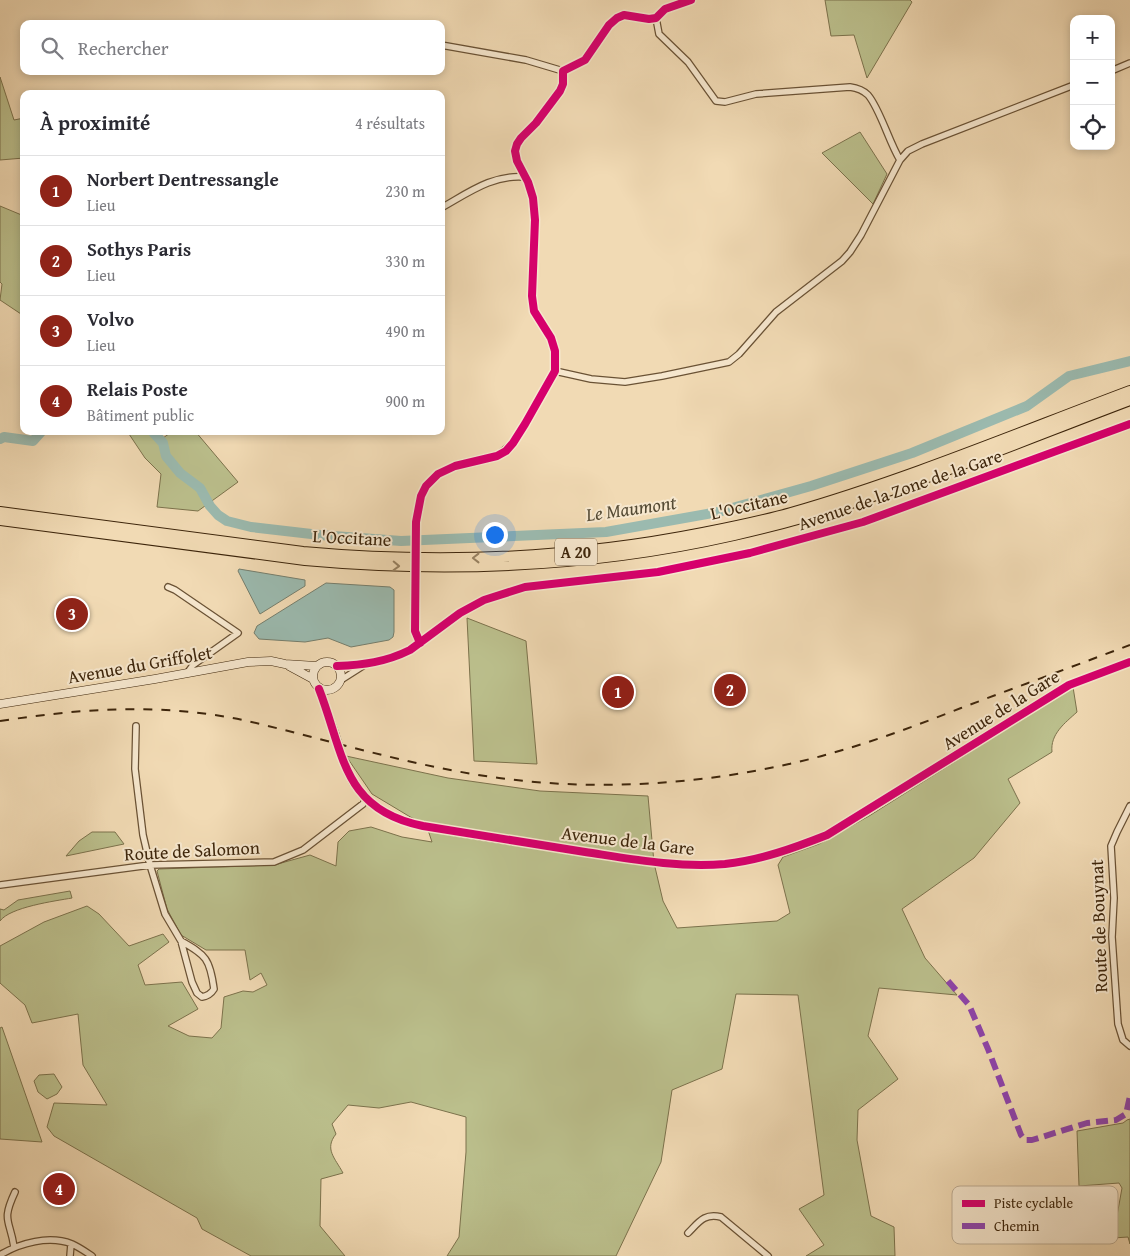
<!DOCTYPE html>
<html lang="fr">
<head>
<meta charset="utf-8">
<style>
	body { margin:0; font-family:"Gentium Book Plus",serif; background:#f7f7f7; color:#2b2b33 }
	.controls { position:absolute; right:15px; top:15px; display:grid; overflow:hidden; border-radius:10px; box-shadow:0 2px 8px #0003 }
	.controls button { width:45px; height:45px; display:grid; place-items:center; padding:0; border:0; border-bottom:1px solid #e1e1e2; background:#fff; color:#2b2b33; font:25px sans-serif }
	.you { position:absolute; left:494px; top:534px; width:18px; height:18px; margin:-12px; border:4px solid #fff; border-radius:50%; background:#1a73e8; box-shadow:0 0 0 8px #1a73e833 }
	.badge { display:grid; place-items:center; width:32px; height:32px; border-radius:50%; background:#8f2418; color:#fff; font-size:16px; font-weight:700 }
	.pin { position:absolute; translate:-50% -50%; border:2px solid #fff; box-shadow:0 1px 5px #0006 }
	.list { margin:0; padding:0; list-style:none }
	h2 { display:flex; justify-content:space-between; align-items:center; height:65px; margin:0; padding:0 20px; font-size:21px }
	h2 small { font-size:16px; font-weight:400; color:#7c7c81 }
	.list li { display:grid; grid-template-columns:32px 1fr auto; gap:15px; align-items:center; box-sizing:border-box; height:70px; padding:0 20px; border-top:1px solid #e1e1e2 }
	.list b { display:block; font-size:19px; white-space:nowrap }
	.list p { margin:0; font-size:16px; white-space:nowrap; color:#7c7c81 }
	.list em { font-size:16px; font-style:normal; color:#7c7c81 }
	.icon { flex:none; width:28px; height:28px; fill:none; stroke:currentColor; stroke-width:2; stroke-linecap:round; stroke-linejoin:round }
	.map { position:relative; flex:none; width:1130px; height:1256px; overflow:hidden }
	.search { position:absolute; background:#fff; box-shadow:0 2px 8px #0003; left:20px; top:20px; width:425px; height:55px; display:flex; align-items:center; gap:12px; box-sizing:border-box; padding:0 18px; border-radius:10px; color:#7c7c81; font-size:19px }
	.panel { position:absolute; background:#fff; box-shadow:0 2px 8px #0003; left:20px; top:90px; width:425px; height:345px; border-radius:10px }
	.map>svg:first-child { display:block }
	.green { fill:#bbbf8c; stroke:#7c724c }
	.water { fill:#9bbaaf; stroke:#757e6d }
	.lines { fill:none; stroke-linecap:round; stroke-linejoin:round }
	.river { stroke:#9bbaaf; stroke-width:10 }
	.street-casing { stroke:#6a5235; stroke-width:8 }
	.secondary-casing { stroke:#3d250b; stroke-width:9 }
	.highway-casing { stroke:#3d250b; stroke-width:12 }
	.street { stroke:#f6e7ce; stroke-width:5.5 }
	.secondary { stroke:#f6e7ce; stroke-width:8 }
	.highway { stroke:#f1dab4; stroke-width:10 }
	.rail { stroke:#3d250b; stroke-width:2; stroke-dasharray:9 9; stroke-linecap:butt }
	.street-bridge-casing { stroke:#6a5235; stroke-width:8; stroke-linecap:butt }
	.secondary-bridge-casing { stroke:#3d250b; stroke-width:9; stroke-linecap:butt }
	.street-bridge { stroke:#f6e7ce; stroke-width:5.5 }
	.secondary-bridge { stroke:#f6e7ce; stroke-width:8 }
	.quiet { stroke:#8e44ad; stroke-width:6; stroke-dasharray:12 6; stroke-linecap:butt }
	.cycleway-casing { stroke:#f6e7ce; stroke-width:11 }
	.cycleway { stroke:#d6006c; stroke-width:8 }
	.oneway { stroke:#978060 }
	.labels { text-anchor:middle; stroke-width:4; stroke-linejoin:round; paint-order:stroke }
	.shield { fill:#f6e7ce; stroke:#745f46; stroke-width:1 }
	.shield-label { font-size:16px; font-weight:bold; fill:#3d250b }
	.street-label { font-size:18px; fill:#3d250b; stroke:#f6e7ce }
	.water-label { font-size:19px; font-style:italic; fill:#544a34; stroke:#f6e7ce }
	.key { fill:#f6e7ce; stroke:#bead94; stroke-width:1 }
	.key-label { font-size:14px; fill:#3d250b }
</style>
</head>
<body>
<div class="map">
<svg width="1130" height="1256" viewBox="0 0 1130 1256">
	<rect width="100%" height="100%" fill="#f1dab4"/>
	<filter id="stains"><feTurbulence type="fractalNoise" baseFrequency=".004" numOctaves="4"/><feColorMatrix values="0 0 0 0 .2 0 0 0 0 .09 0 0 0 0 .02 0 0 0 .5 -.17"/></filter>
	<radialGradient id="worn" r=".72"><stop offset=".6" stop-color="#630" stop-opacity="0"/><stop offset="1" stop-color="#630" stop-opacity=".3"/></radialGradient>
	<path class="green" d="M825,0h85l2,2 -45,76 -13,-43 -23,1z
		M0,77l14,43 10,-2v40l-24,2z
		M860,132l27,42 -14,30 -51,-51z
		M0,206l24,10v100l-24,-16 2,-16 -2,-2z
		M127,431h32l4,7 10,-7h22l43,51 -40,29 -41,-4 4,-33 -16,-16z
		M467,618l59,23 11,123 -63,-3z
		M1073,687l4,25c-12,11 -27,22 -25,40l-44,27 12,24 -46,55 -72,51 23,49 32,37 -78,-7 -11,48 30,43 -40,31 -1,30 14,76 23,11 1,29h-89l18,-11 -25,-36 25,-14 -26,-200 -62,-1 -14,75 -50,21 -11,72 -45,94h-169l12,-19 7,-85v-35l-55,-15 -32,6 -31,-3 -16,19 4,10c-12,15 -1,24 7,39l-22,6 -1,47 25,30h-94l-49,-27 -5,-11 -143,-82 -7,-9 7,-24 53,2 -24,-40 -5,-51 -46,9 -7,-18 -25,-22v-37l44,-24 43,-16 12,8 30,32 34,-12 6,8 -31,23 7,20 37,-3 16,27 -30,17 21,10 23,2 9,-10 3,-31 19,-6 10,1 14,-7 -6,-12 -11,7 -5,-30h-39l-25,-15 -14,-26 -10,-38 2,-2 115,-4 36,-10 26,11 2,-24 11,-11 22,-4 31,10 30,5 -5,-15 -55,-33 -26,-38 102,22 92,13 108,5 6,67 9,38 14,27 100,-7 13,-8 -12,-48 5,-8 36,-13 50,-28z
		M92,832h23l9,12 -58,12 13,-15z
		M70,891l2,7c-17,3 -62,9 -72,23v-12l4,1 14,-10z
		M2,1027l40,115 -42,-3v-111z
		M54,1074l8,13 -5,7 -10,5 -9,-7 -4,-11 5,-6z
		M1130,1119v125l-2,-7 -15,1 9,-50 -3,-5 -40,3 -2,-55 46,-8 4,-3z"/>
	<path class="water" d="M239,569l66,11v6l-45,28 -22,-43z
		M326,583l64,4 4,3v42l-1,5 -4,3 -38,7 -23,-9 -23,4 -46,-3 -5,-6 3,-7z"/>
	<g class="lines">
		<path class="river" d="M152,431l11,12 3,13 14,17 20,15 10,18 8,9 9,6 24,6 69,8 81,6 205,-9 112,-20 93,-26 101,-33 115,-47 42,-30 61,-15
			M0,439l4,-2 29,4 9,-10"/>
		<g class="street-casing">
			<path id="street" d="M656,18l3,16 29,28 28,39 9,1 31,-8 94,-7c7,1 13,3 18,8 12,14 21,47 32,65
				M441,45l85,15 37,11
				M1111,71l19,-8
				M441,208c27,-15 52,-34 84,-31
				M555,371l36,8 34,3 37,-6 67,-14 10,-8 37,-42 66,-51 8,-9 11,-17 39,-75 8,-9 14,-7 152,-59
				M416,522l5,-26 5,-10 12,-12 17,-8 42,-10 16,-13 42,-72v-20l-4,-13 -17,-27 -2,-15 3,-76 -2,-22 -5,-16 -11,-21 -2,-10 2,-7 4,-6 15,-15 24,-32 3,-7v-13l22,-11 24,-35 8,-7 7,-3 25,4 7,-1 9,-9 26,-9
				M168,587l7,3 63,43 -45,32 -5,7
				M416,589l-1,42 5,12
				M337,666c26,-1 49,-4 73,-16l50,-37 24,-13 41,-13 133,-15 92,-19 113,-31 267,-98
				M341,680l22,-14
				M136,726l-1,43 8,66 7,30 15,49 16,27 11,41 5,11 5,4c6,-1 9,-3 12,-8 -4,-30 -8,-34 -33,-48
				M1130,806l-13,26 -6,14 3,52 -2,39 6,87 5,16 7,6
				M0,885l150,-20 124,-3 29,-12 60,-46 3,-5
				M688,1233c11,-11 16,-20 33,-16l47,39
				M14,1247c-4,-28 -13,-25 1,-55
				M0,1255c20,-12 49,-20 72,-11 7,3 14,8 20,12
				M70,1256l1,-12"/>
		</g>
		<g class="secondary-casing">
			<path id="secondary" d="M313 676a14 14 0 1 1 28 0a14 14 0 1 1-28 0Z
				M289,666l24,13
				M319,689l16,45
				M0,704l155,-25 93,-17 23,-1 14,3 31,2
				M343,760c11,33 32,52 66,63 53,11 107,18 161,27 51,7 103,19 155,14 36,-4 69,-16 102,-29l242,-150 61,-23"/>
		</g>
		<g class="highway-casing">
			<path id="highway" d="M0,512l303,40c133,12 269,7 400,-19 30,-6 60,-12 88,-20 115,-33 227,-80 339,-122
				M0,520l305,40c144,13 288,7 429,-25 136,-30 266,-86 396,-135"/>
		</g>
		<use href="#street" class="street"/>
		<use href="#secondary" class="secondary"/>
		<use href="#highway" class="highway"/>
		<path class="rail" d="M0,721c72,-11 142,-17 215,-6 28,4 57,12 85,19 66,17 132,35 199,44 96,13 196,7 290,-14 59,-13 116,-34 172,-56 56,-21 113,-42 169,-63"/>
		<g class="street-bridge-casing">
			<path id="street-bridge" d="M416,589v-67"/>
		</g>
		<g class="secondary-bridge-casing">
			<path id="secondary-bridge" d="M335,734l8,26"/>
		</g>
		<use href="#street-bridge" class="street-bridge"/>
		<use href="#secondary-bridge" class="secondary-bridge"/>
		<path class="quiet" d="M948,981l21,24 19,44 33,86 4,5h7l55,-17 29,-3 10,-6 4,-18"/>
		<g class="cycleway-casing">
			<path id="cycleway" d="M420,643l-5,-12 1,-109 5,-26 5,-10 12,-12 17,-8 42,-10 9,-5 7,-8 12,-19 30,-53v-20l-4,-13 -17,-27 -2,-15 3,-76 -2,-22 -5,-16 -11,-21 -2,-10 2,-7 4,-6 15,-15 24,-32 3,-7v-13l22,-11 24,-35 8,-7 7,-3 25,4 7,-1 9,-9 26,-9
				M337,666c26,-1 49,-4 73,-16l50,-37 24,-13 41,-13 133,-15 92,-19 113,-31 267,-98
				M319,689c25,64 23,121 104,137 53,9 107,17 162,26 46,7 93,16 140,12 36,-4 69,-16 102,-29l242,-150 61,-23"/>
		</g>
		<use href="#cycleway" class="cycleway"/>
	</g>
	<defs><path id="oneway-chevron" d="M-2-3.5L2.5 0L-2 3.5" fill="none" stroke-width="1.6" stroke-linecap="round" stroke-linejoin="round" transform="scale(1.25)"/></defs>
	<g class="oneway">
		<use href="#oneway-chevron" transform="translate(476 558) rotate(180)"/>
		<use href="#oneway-chevron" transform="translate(396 566) rotate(2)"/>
	</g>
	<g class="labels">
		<rect class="shield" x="555" y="538.5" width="42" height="27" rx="4"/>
		<g class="shield-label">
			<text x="576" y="558">A 20</text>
		</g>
		<g class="street-label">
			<text transform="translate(900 490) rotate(-19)" y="6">Avenue de la Zone de la Gare</text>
			<text transform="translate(749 505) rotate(-13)" y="6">L'Occitane</text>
			<text transform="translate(352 538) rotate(3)" y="6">L'Occitane</text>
			<text transform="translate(140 665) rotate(-10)" y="6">Avenue du Griffolet</text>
			<text transform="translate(1001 710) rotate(-32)" y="6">Avenue de la Gare</text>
			<text transform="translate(628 841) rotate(7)" y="6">Avenue de la Gare</text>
			<text transform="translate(192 851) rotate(-3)" y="6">Route de Salomon</text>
			<text transform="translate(1099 926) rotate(-92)" y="6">Route de Bouynat</text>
		</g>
		<g class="water-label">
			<text transform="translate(631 508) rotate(-8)" y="7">Le Maumont</text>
		</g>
	</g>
	<rect x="952" y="1186" width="166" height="58" rx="8" class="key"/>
	<rect x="962" y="1200" width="23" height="7" fill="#d6006c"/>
	<rect x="962" y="1223" width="23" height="6" fill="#8e44ad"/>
	<g class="key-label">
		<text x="994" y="1208">Piste cyclable</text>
		<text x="994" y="1231">Chemin</text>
	</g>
	<rect width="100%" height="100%" filter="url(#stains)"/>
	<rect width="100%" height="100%" fill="url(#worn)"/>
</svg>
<div class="controls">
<button>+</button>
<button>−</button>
<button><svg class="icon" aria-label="locate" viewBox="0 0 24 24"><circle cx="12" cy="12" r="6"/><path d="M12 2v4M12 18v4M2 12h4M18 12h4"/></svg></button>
</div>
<div class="you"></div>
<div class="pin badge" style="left:618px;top:692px">1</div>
<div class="pin badge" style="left:730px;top:690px">2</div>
<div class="pin badge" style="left:72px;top:614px">3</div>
<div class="pin badge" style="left:59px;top:1189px">4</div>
<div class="search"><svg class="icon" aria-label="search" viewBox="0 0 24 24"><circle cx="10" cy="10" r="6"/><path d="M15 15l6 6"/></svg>Rechercher</div>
<section class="panel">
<h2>À proximité<small>4 résultats</small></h2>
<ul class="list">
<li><span class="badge">1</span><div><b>Norbert Dentressangle</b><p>Lieu</p></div><em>230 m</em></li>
<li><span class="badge">2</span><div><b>Sothys Paris</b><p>Lieu</p></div><em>330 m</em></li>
<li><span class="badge">3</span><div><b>Volvo</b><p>Lieu</p></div><em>490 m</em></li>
<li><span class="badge">4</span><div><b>Relais Poste</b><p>Bâtiment public</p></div><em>900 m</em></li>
</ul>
</section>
</div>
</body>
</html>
